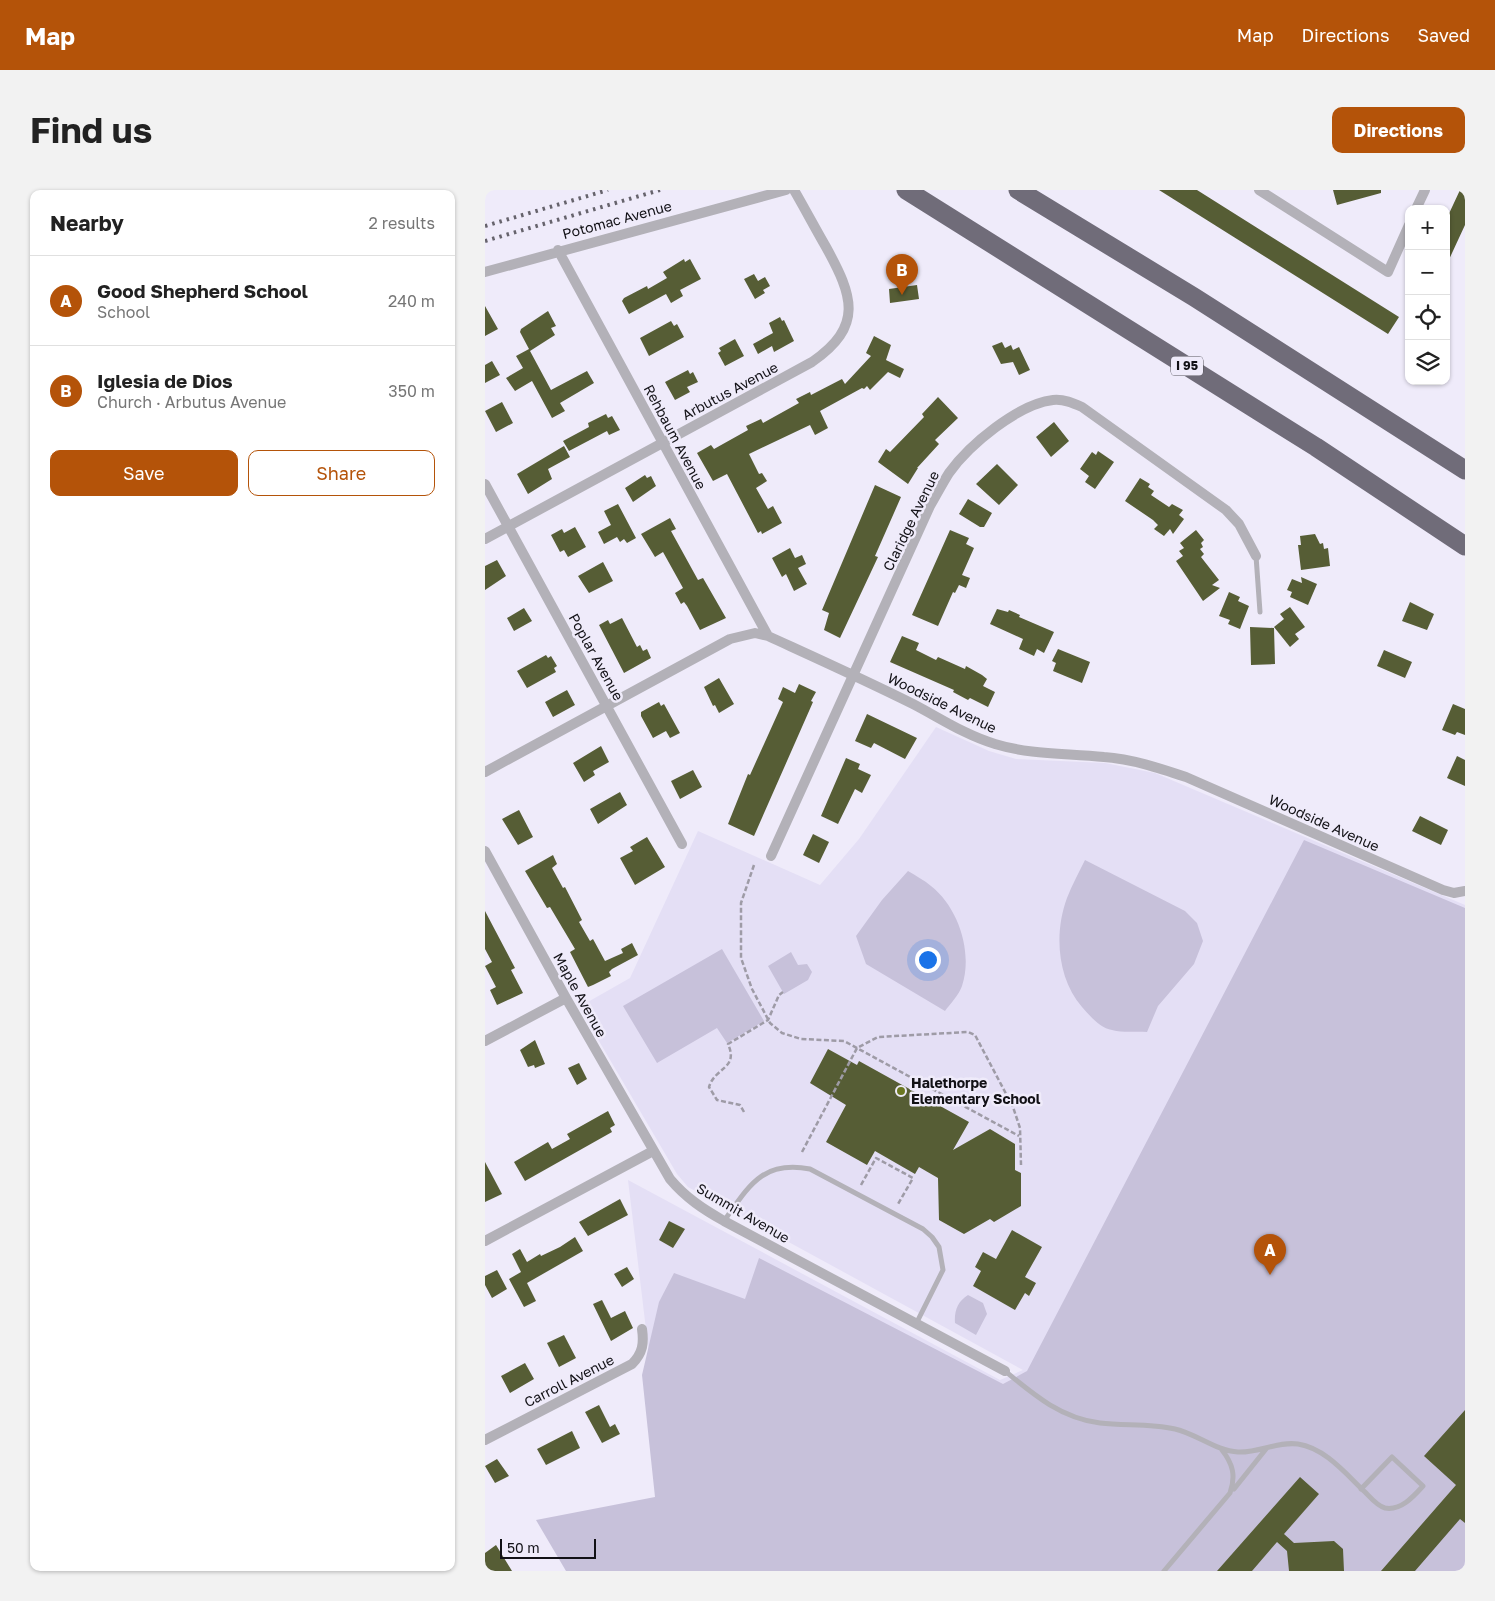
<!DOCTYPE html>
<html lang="en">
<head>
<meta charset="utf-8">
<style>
	body { margin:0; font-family:"Golos Text",sans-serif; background:#f2f2f2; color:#222 }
	.controls { position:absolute; right:15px; top:15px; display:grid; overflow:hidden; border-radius:10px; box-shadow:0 1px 4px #0004 }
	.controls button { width:45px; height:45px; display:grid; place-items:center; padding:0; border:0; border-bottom:1px solid #e0e0e0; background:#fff; color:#222; font:25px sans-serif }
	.scale { position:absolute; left:15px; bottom:12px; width:96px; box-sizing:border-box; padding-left:5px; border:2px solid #121116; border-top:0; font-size:14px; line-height:18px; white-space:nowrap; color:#121116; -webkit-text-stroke:4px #efebfa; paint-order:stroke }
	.you { position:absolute; left:442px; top:769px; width:18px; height:18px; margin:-12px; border:4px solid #fff; border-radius:50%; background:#1a73e8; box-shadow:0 0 0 8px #1a73e833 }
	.badge { display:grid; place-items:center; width:32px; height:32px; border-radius:50%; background:#b45309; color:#fff; font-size:16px; font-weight:700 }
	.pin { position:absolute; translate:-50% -41px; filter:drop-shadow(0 1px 2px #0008) }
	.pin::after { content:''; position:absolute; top:26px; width:18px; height:15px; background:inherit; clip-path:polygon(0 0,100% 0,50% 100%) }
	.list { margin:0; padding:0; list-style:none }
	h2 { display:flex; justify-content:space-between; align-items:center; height:65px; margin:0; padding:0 20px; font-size:21px }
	h2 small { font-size:16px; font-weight:400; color:#767676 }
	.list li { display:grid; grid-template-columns:32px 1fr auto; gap:15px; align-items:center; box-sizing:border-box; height:90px; padding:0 20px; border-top:1px solid #e0e0e0 }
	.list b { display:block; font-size:19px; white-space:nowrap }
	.list p { margin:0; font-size:16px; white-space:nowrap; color:#767676 }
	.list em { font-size:16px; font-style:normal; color:#767676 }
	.actions { display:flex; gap:10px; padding:15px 20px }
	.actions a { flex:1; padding:11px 0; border:1px solid #b45309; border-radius:10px; text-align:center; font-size:18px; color:#b45309 }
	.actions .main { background:#b45309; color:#fff }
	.icon { flex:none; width:28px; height:28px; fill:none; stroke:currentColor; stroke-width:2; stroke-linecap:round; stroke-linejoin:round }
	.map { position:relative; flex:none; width:980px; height:1381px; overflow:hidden; border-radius:10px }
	header { display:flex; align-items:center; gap:30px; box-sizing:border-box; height:70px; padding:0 25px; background:#b45309; color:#fff }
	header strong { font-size:24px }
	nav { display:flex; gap:28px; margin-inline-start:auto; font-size:18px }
	.intro { display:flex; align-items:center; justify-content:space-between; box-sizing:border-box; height:120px; padding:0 30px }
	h1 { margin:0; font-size:35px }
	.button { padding:12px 22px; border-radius:10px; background:#b45309; color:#fff; font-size:18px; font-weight:700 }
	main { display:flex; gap:30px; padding:0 30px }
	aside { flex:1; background:#fff; border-radius:10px; box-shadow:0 1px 4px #0004 }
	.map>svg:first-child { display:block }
	.built { fill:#e4dff5 }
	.green { fill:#c7c1da }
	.building { fill:#565d35 }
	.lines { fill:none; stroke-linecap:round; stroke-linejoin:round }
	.path { stroke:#9e9ba6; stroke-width:2.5; stroke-dasharray:5 2.5; stroke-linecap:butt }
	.service { stroke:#b3b1b8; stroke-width:5 }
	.minor { stroke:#b3b1b8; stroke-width:10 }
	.motorway { stroke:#706c79; stroke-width:19 }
	.rail { stroke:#66636c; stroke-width:4; stroke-dasharray:2.5 5; stroke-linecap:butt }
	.poi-dot { fill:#6b7722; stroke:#efebfa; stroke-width:2 }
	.labels { text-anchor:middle; stroke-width:5; stroke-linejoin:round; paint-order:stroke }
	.shield { fill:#efebfa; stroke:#54525a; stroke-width:1 }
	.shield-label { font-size:12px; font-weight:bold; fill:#121116 }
	.street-label { font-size:14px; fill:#121116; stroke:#efebfa }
	.poi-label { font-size:14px; font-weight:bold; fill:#121116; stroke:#efebfa; text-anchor:start }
</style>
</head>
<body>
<header>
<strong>Map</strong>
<nav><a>Map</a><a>Directions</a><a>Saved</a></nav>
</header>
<div class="intro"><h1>Find us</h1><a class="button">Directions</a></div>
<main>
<aside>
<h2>Nearby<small>2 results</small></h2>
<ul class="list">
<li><span class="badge">A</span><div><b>Good Shepherd School</b><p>School</p></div><em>240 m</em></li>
<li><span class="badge">B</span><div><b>Iglesia de Dios</b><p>Church · Arbutus Avenue</p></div><em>350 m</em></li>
</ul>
<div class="actions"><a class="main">Save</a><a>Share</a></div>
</aside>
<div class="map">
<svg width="980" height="1381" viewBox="0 0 980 1381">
	<rect width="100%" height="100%" fill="#efebfa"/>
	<path class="built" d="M451,537l53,24 27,8 89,4 50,10 310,132v666l-803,-109 -34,-282 372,200 23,-10 -335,-183 -11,-13 -98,-167 51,-29 68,-147 122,54 39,-46z"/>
	<path class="green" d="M819,650l161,68v663h-899l-30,-51 119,-23 -13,-122 17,-73 15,-29 71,26 14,-41 244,126 24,-13z
		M600,670l100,51 12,12 6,18 -9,23 -36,42 -11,26c-11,-1 -24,1 -35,-2 -12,-2 -22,-14 -30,-23 -25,-29 -28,-74 -15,-109 5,-13 12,-26 18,-38z
		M423,681c8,5 16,9 23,15 28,22 42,67 31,100 -3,9 -12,18 -17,25l-79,-47 -10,-28 26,-36z
		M237,759l42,72 -37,22 -10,-15 -60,35 -34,-57z
		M306,762l7,13 9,-1 5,8 -4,8 -24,14 -16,-28z
		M483,1105l15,8 4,11 -11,21 -21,-12c-1,-12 3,-22 13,-28z"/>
	<path class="building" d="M674,0h38l202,127 -11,17z
		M848,0h48v3l-44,12z
		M975,0h5v35l-19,41v-46z
		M199,69l1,3 5,-3 11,20 -21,11 3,6 -12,7 -5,-9 -37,20 -7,-13 2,-3 23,-12 1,3 19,-11 -4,-6z
		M269,84l4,7 7,-4 5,9 -7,4 2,3 -10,6 -11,-20z
		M432,95l2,14 -29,4 -1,-14z
		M0,116l13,23 -13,7z
		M63,121l8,15 -5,2 4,7 -25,16 21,39 36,-19 7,12 -34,20 5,8 -13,7 -20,-37 -17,10 -9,-13 17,-10 -7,-12 13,-7 -9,-17 1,-3z
		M295,127l2,4 2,-1 10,21 -20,11 -2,-6 -14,8 -5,-10 20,-11 -4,-10z
		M186,131l3,5 3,-2 7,13 -35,19 -9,-18z
		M389,146l17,9 -5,15 18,9 -4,9 -12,-6 -18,18 -3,-4 -3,3 -2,-1 -42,23 8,17 -13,7 -5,-10 -61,29 10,20 3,-1 5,8 -11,7 12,21 5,-3 9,17 -20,11 -1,-3 -3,2 -31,-59 -14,7 -16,-28 14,-8 3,4 34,-19 -2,-4 15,-7 2,4 36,-20 -3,-4 14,-7 1,3 31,-16 3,5 26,-28 -5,-3z
		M250,149l9,17 -19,10 -7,-13 3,-2 -2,-3z
		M517,152l3,6 6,-3 2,5 6,-3 11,23 -11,5 -6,-13 -12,2 -9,-18z
		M7,171l8,14 -15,8v-18z
		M203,180l2,4 3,-2 5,10 -11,5 3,5 -15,8 -10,-18z
		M453,207l20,21 -23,22 4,4 -22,24h1l-10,16 -30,-22 8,-13 4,3 34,-35 -2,-3z
		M17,212l11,21 -17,9 -11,-21z
		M121,224l2,4 4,-2 8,14 -11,5 -2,-4 -38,20 -6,-10 26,-14 -1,-4z
		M569,232l15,19 -18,16 -15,-20z
		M79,256l6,11 -22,12 4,10 -24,15 -11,-20z
		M613,261l16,11 -19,27 -10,-7 4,-6 -9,-7 12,-17 4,3z
		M512,274l21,21 -19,20 -23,-21z
		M160,285l2,3 4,-2 5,10 -23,16 -8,-14z
		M655,288l10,6 -2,3 6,4 -3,4 18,12 3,-3 11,6 -4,5 5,4 -11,15 -3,-5 -6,7 -10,-7 4,-4 -5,-5 -28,-19z
		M390,295l26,12 -26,59 3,1 -38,81 -16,-8 5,-17 -7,-3z
		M483,309l24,14 -8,14h-4l-21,-13z
		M133,314l18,34 -9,5 -3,-4 -4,3 -3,-5 -13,7 -6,-12 13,-7 -7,-14z
		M185,328l6,11 -5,2 27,49 5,-2 23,40 -26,12 -13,-24 -3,-4 -3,2 -6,-11 8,-5 -20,-36 -8,5 -14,-23z
		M90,337l11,20 -18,10 -4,-7 -4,2 -9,-17 11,-6 2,4z
		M465,340l19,8 -3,6 8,4 -12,27 8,3 -4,10 -7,-3 -4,8 -2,-1 -15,34 -26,-11z
		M711,340l8,10 -3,3 2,4 -3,2 4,5 -3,3 18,23 -7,5 8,3 -17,13 -27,-40 7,-5 -4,-5 5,-3 -4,-5z
		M830,344l5,10 3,-1 1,6 4,-1 2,18 -29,4 -3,-25h3l-1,-9z
		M305,358l5,10 7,-3 4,9 -8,4 9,16 -13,7 -8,-17 -4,3 -10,-19z
		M12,370l9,16 -21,14v-24z
		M118,372l10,19 -24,12 -11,-17z
		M816,387l16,7 -9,21 -18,-8 2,-5 -5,-2 5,-11 10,4z
		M744,402l11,5 -2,4 11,5 -9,23 -12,-5 2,-4 -11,-4z
		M925,412l24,12 -7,16 -25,-9z
		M805,417l15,20 -10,7 4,5 -9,8 -16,-20 10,-8 -4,-5z
		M39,418l8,13 -18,10 -7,-13z
		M512,419l11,3 1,-2 11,5 -1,2 35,15 -10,21 -7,-4 -3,7 -15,-7 4,-10 -33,-15z
		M137,428l15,29 3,-2 3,6 4,-2 4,9 -27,15 -25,-48 9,-5 2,4z
		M765,437l24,1 1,36 -24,1z
		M417,446l17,7 -3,7 20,10 2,-3 27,12 1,-3 16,9 5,4 -4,7 12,6 -7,15 -18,-9 -2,2 -15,-8 1,-2 -64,-28z
		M573,459l32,13 -8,21 -29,-12 3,-8 -4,-2z
		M899,460l28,12 -7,16 -28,-12z
		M61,465l2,3 3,-2 6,10 -3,2 2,4 -29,16 -10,-17z
		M234,488l15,26 -15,9 -4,-8 -2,1 -9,-19z
		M314,494l17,8 -5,9 2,1 -59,134 -26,-12 20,-50 2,1 33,-73 -5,-3 5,-12 12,6z
		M82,500l8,15 -22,12 -8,-15z
		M174,512l2,4 3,-2 16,29 -10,5 -4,-7 -13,7 -12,-22v-4z
		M968,514l12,5v26l-8,-3 -2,3 -13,-5z
		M382,524l50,24 -12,21 -31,-16 -3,5 -16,-7z
		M116,556l8,16 -16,9 2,4 -11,7 -11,-19z
		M972,566l8,4v26l-18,-8z
		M361,568l14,6 -2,5 13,6 -9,18 -7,-4 -17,35 -17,-8z
		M208,580l9,17 -22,12 -9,-18z
		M135,602l7,13 -29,19 -8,-15z
		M34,620l14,27 -15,8 -16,-26z
		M935,626l28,14 -7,15 -29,-14z
		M328,644l16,8 -10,21 -16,-8z
		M162,647l18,30 -30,18 -15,-27 13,-7 -3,-4z
		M68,665l4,9 -5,4 11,20 2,-1 17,33 -3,2 11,19 3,-2 12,22 18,-8 -2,-4 11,-6 6,12 -26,14 -3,3 2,4 -18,9 -5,2 -18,-35 5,-3 -25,-42 -3,1 -22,-37z
		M0,721l30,57 -4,2 12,23 -26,12 -7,-15 6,-3 -11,-21 7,-4 -7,-13z
		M50,850l10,24 -10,4 -1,-3 -6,2 -8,-17z
		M343,859l29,16 2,-4 110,61 -16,28 37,-21 25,15v26l6,3v33l-27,16 -4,-3 -26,15 -25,-14 -1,-42 -19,-11 -4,7 -40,-23 -8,14 -41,-23 20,-37 -36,-22z
		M94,873l8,16 -10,6 -9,-17z
		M123,921l7,14 -5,3 2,4 -87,49 -11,-19 34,-20 4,7 18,-10 -3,-5z
		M0,972l17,32 -17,8z
		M135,1009l8,16 -40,21 -9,-14z
		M184,1031l16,8 -12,19 -14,-8z
		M527,1040l30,17 -17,30 11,6 -7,13 -4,-3 -10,17 -42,-24 8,-15 -6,-4 8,-15 13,7z
		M90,1047l8,14 -56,32 9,18 -12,6 -15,-28 12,-7 -9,-18 8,-5 7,13 13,-8 1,2 19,-9z
		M142,1077l7,12 -12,8 -8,-13z
		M12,1080l10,19 -15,9 -7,-13v-9z
		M117,1110l9,18 14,-7 8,17 -22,13 -18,-37z
		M79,1145l12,23 -17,9 -12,-24z
		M40,1173l9,16 -24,14 -9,-17z
		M114,1215l11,22 5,-3 5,10 -18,9 -17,-31z
		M980,1220v113l-5,-4 -45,52h-34l75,-86 -32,-29z
		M87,1241l8,17 -34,17 -9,-16z
		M12,1269l12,17 -14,7 -10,-17z
		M815,1287l19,17 -35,40 10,9 40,-2 9,8 1,22h-55l-2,-20 -10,-9 -25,29h-35z
		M11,1355l16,26h-27v-18z"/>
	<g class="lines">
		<path class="path" d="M269,675l-13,38v55l11,31 18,34 12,10 19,6 43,2 175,95
			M259,922l-4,-7 -23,-5 -8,-13c6,-20 30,-18 19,-43l40,-24 11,-25 4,-3
			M317,962l55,-104 21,-11 90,-5 7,3 38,72 7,21 1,37
			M376,995l15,-27 37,20 -15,26"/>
		<path class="service" d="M771,366l4,56
			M239,1031c25,-35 38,-61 86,-52l113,60 9,8 7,10 4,23 -27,54
			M520,1181c29,24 56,47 95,52 25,3 50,0 75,6 22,5 41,22 63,23 21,1 40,-11 60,-8 27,4 48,30 67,48 5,5 12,14 20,16 16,3 29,-12 38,-22l-31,-29 -31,32
			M749,1299l32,-40
			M679,1381l66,-78c6,-17 3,-29 -8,-43"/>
		<path class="minor" d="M774,0l129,82 21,-47
			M931,19l9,-19
			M73,60l210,386
			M0,82l301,-82
			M0,294l197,360
			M0,349l327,-177c52,-36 41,-66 14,-115 -11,-19 -21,-38 -32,-57
			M0,582l245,-133 25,-6 13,3c48,22 97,44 145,68 27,14 52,31 82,40 36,11 72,9 109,13 28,2 55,11 82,20l257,113 11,3 11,-2
			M0,661l81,147 104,181c16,19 33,30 54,42l281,150
			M286,666l159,-350c6,-10 12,-22 19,-33 20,-28 69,-69 104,-73 11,-1 20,3 29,7l144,103 13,14 17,32
			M0,851l81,-43
			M0,1051l168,-90
			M0,1250l147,-76c11,-11 12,-21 10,-35"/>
		<path class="motorway" d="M421,0l410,257 149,99
			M533,0l176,107 271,173"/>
		<path class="rail" d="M0,36l123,-36
			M0,51l175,-51"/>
	</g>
	<circle class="poi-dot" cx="416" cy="901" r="5"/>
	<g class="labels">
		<rect class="shield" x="686" y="166.5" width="32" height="19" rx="4"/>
		<g class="shield-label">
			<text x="702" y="180">I 95</text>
		</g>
		<g class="street-label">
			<text transform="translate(132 30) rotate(-15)" y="5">Potomac Avenue</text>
			<text transform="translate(245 201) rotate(-28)" y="5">Arbutus Avenue</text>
			<text transform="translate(190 247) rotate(62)" y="5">Rehbaum Avenue</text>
			<text transform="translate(426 331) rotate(-64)" y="5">Claridge Avenue</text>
			<text transform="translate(111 467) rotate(61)" y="5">Poplar Avenue</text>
			<text transform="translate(457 513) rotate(26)" y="5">Woodside Avenue</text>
			<text transform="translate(839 633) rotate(24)" y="5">Woodside Avenue</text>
			<text transform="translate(95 805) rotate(61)" y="5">Maple Avenue</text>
			<text transform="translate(258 1023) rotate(30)" y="5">Summit Avenue</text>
			<text transform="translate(84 1191) rotate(-27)" y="5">Carroll Avenue</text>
		</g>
		<g class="poi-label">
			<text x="426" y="898">Halethorpe<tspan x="426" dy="16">Elementary School</tspan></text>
		</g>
	</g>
</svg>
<div class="controls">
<button>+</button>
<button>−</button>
<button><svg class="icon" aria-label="locate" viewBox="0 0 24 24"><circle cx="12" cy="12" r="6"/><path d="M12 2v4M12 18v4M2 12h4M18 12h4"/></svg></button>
<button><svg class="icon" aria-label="layers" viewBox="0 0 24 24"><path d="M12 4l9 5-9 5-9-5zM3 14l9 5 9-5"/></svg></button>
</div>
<div class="scale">50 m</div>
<div class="you"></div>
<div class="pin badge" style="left:785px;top:1085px">A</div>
<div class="pin badge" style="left:417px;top:105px">B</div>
</div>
</main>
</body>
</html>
